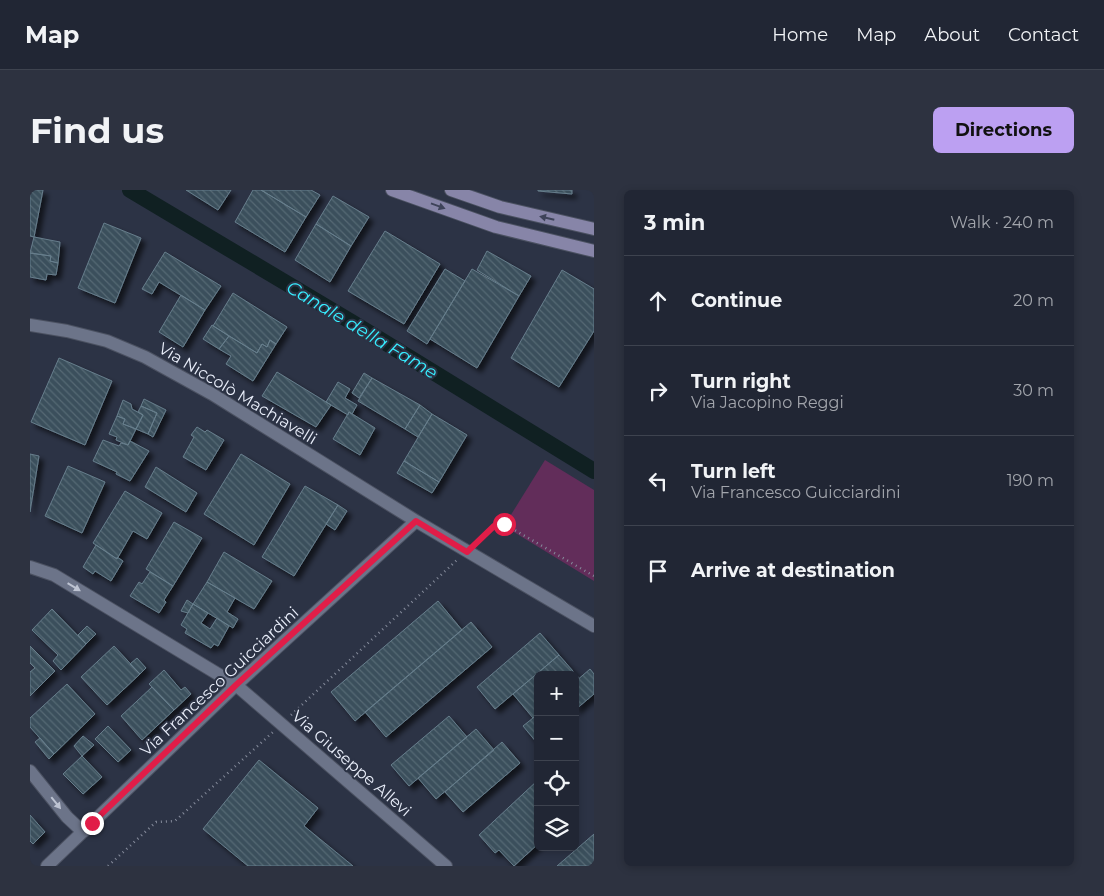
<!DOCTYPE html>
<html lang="en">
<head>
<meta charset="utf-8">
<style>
	body { margin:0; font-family:Montserrat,sans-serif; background:#2d3240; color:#f1f3f6 }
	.controls { position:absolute; right:15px; bottom:15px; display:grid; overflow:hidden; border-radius:8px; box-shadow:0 2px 8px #0003 }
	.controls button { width:45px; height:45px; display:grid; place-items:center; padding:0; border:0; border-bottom:1px solid #3e434f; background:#212634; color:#f1f3f6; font:25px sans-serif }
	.stop { position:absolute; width:15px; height:15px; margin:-11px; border:4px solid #e11d48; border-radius:50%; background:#fff }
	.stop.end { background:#e11d48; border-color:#fff; box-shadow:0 1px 5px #0008 }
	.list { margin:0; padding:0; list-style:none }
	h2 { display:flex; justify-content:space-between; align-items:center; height:65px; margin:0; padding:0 20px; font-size:21px }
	h2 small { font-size:16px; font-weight:400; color:#a2a5ac }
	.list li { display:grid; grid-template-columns:32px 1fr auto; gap:15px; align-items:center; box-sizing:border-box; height:90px; padding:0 20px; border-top:1px solid #3e434f }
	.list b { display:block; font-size:19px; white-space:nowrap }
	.list p { margin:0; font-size:16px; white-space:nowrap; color:#a2a5ac }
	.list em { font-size:16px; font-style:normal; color:#a2a5ac }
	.icon { flex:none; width:28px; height:28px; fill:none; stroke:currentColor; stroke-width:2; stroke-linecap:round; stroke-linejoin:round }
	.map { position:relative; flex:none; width:564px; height:676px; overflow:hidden; border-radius:8px }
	header { display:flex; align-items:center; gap:30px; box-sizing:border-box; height:70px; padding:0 25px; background:#212634; border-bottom:1px solid #3e434f }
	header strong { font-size:24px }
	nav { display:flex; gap:28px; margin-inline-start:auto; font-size:18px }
	.intro { display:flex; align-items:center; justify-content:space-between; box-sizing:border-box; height:120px; padding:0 30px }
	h1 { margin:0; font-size:35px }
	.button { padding:12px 22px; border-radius:8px; background:#bca0f2; color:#111; font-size:18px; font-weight:700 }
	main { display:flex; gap:30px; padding:0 30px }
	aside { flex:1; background:#212634; border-radius:8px; box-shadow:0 2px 8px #0003 }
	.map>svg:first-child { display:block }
	.grass { fill:#622d5a }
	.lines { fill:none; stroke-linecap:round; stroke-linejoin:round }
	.canal { stroke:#102022; stroke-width:16 }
	.building { fill:url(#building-back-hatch); stroke:#677e8c; filter:url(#shadow) }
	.minor-casing { stroke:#4b5161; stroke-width:14 }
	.secondary-casing { stroke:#4b5161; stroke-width:14 }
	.path { stroke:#868c9c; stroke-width:2.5; stroke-dasharray:1 4; stroke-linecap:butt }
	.minor { stroke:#6c7489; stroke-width:12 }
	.secondary { stroke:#8785a8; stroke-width:12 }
	.oneway { fill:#3e4359 }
	.oneway2 { fill:#bdc3d2 }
	.route { stroke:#e11d48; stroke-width:6 }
	.labels { text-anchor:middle; stroke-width:4; stroke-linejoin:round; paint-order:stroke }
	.street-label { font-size:16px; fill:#e9eefa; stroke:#2c3345 }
	.water-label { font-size:18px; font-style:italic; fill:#37eeff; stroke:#2c3345 }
</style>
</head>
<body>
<header>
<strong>Map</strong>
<nav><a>Home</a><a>Map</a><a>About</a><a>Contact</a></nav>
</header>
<div class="intro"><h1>Find us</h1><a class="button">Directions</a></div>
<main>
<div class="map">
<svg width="564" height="676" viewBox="0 0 564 676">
	<defs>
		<pattern id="building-back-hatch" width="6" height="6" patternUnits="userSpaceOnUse" patternTransform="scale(1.25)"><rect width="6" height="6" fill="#3a4f5c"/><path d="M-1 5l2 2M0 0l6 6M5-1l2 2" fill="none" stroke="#566974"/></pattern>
		<filter id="shadow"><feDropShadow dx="4.5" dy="4.5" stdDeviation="2.5" flood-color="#0009"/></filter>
	</defs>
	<rect width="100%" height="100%" fill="#2c3345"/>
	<path class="grass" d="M515,270l49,30v91l-90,-55z"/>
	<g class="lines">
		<path class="canal" d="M100,0l225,134 239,147"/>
	</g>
	<path class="building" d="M0,0h13l-9,47 -4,-1z
		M156,0h45l-13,20z
		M223,0h8l45,27 -21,35 -50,-30z
		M231,0h50l9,5 -14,22z
		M508,0h34v4l-34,-3z
		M303,6l36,21 -18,29 -35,-22z
		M74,33l37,15 -26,65 -37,-15z
		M286,34l35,22 -21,36 -35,-22z
		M355,41l55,33 -36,60 -56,-33z
		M4,47l26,5 -2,21 -8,-2 1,-5 -21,-3z
		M457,61l44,25 -12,20 -42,-26z
		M135,62l56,34 -16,24 -46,-28 -7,12 -10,-5z
		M0,63l21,3 -1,5 8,2 -2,12 -9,-1 -1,6 -16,-3z
		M415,79l20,12 -38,63 -20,-13z
		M442,79l47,27 -42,72 -47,-29z
		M532,80l32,19v42l-35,56 -48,-29z
		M203,103l54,34 -11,17 -6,-4 -3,7 -5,-3 -5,9 -44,-27z
		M151,105l24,15 -22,37 -24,-15z
		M182,135l17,11 -10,13 -16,-10z
		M199,146l28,17 5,-9 5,3 3,-7 6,4 -23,37 -27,-17 5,-8 -12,-7z
		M29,168l53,23 -27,64 -54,-23z
		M247,182l54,33 -15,22 -54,-31z
		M334,183l8,5 -13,20 -7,-5z
		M342,188l48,27 -15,24 -47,-28z
		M308,192l12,7 -5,9 12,7 -5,9 -3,-2 -1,3 -22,-13z
		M114,209l22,11 -13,27 -5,-3 9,-21 -16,-7z
		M93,210l8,4 1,5 11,6 -7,14 -13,-5 2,-5 -8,-3z
		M390,215l12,9 -14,23 -13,-8z
		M111,216l16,7 -9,21 -12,-5 7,-14 -5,-3z
		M319,222l26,16 -15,27 -27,-16z
		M402,224l35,21 -28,47 -35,-21z
		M87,226l8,3 -2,5 13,5 -8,16 -12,-5 1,-3 -8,-3z
		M167,237l8,5 2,-2 17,10 -18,30 -23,-13 11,-20 -3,-2z
		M73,250l16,6 2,-3 7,2 2,-4 19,10 -19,30 -14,-7 1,-2 -24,-11z
		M0,264l9,2 -9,56z
		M211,264l49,30 -36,61 -50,-31z
		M374,271l35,21 -7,11 -35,-20z
		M38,276l37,16 -23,51 -37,-17z
		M126,277l41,26 -11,19 -41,-25z
		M275,296l33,19 -44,71 -32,-19z
		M95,301l37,22 -15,26 -14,-8 -16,28 -24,-16z
		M308,315l9,6 -12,19 -9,-6z
		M144,332l28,16 -29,48 -27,-17z
		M66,355l21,14v-2l6,4 -12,20 -16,-10 -2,3 -10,-7z
		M194,362l48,29 -18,28 -47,-27z
		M120,382l23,14 -9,14 2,2 -7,11 -29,-17 9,-14 3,2z
		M177,392l28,16 -8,14 11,7 -5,9 -40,-24z
		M157,410l6,4 -5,9 -7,-2z
		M408,411l24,29 -107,91 -24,-29z
		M163,414l15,9 -7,10 9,6 7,-11 12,8 -11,20 -4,-2 -3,4 -26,-15 2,-4 -6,-4z
		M22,419l34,35 -25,26 -8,-9 5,-6 -26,-25z
		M441,432l21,25 -106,90 -21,-25z
		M57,436l9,8 -10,10 -8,-9z
		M510,443l19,22 -64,54 -18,-22z
		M0,456l25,25 -25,25v-24l5,-4 -5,-5z
		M84,456l26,28 -33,31 -26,-28z
		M529,465l20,23 -4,4v-7h-37v39l-5,4 -20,-24z
		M107,468l9,10 -6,6 -10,-10z
		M560,479l4,5v20l-19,16v-28z
		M134,480l17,20 4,-3 6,7 -17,16 -25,-26z
		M37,494l28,30 -41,40 -24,-27v-9z
		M122,497l22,23 -32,30 -21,-24z
		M508,524v28l-1,1 -14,-17z
		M419,526l18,21 -58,49 -18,-21z
		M78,536l23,24 -13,12 -23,-23z
		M446,539l18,21 -58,49 -18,-21z
		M53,546l11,9 -12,11 -8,-10z
		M10,548l14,16 -5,5 -14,-17z
		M472,552l18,21 -57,49 -18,-20z
		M52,566l20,21 -19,17 -20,-20z
		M229,570l59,48 -14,18 49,40h-105l-45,-37z
		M508,590v64l-24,22 -15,-16 -4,3 -16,-18z
		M0,625l15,17 -12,12 -3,-3z
		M564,644v32h-37z"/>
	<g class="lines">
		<g class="minor-casing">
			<path id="minor" d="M0,135l37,6 40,10 38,16 67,37 204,127 178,105
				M0,377l24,8 182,110 210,181
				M0,581l37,46 16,15
				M17,676l189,-181 180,-164"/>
		</g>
		<g class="secondary-casing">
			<path id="secondary" d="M362,0l104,37 98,24
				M421,0l49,17 94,22"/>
		</g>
		<path class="path" d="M448,351l16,-15 10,-2 90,52
			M261,525l166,-155
			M78,676l48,-44 19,-1 98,-89"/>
		<use href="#minor" class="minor"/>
		<use href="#secondary" class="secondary"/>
	</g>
	<defs><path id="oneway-solid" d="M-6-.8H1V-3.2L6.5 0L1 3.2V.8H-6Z" transform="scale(1.25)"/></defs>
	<g class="oneway">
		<use href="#oneway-solid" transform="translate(408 16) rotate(20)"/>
		<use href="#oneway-solid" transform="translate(517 28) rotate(-167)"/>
	</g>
	<g class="oneway2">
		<use href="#oneway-solid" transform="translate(44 397) rotate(31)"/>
		<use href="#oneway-solid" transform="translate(26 613) rotate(51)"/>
	</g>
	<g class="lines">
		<path class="route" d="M62,633l144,-138 180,-164 51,31 27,-26 4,-2h6"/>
	</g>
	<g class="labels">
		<g class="street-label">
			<text transform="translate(208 203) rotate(31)" y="6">Via Niccolò Machiavelli</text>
			<text transform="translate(189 491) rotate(-43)" y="6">Via Francesco Guicciardini</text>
			<text transform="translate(322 573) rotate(41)" y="6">Via Giuseppe Allevi</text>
		</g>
		<g class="water-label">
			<text transform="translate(332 140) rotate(31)" y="6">Canale della Fame</text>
		</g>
	</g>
</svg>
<div class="controls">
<button>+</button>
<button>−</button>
<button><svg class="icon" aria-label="locate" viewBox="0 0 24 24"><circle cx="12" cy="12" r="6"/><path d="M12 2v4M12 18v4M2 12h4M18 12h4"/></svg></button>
<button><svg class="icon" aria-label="layers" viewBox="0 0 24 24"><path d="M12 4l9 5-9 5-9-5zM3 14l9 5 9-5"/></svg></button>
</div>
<div class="stop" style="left:474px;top:334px"></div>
<div class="stop end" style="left:62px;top:633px"></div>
</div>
<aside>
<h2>3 min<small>Walk · 240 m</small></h2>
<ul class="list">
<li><svg class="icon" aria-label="ahead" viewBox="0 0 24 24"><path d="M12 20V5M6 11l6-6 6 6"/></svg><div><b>Continue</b></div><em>20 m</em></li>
<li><svg class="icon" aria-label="right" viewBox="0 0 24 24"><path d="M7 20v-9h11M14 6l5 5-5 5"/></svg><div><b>Turn right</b><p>Via Jacopino Reggi</p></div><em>30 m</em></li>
<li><svg class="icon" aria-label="left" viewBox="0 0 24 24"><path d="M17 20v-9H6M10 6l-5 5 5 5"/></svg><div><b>Turn left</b><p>Via Francesco Guicciardini</p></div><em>190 m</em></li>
<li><svg class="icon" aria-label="arrive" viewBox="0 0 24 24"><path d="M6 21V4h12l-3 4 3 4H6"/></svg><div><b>Arrive at destination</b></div></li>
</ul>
</aside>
</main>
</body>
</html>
